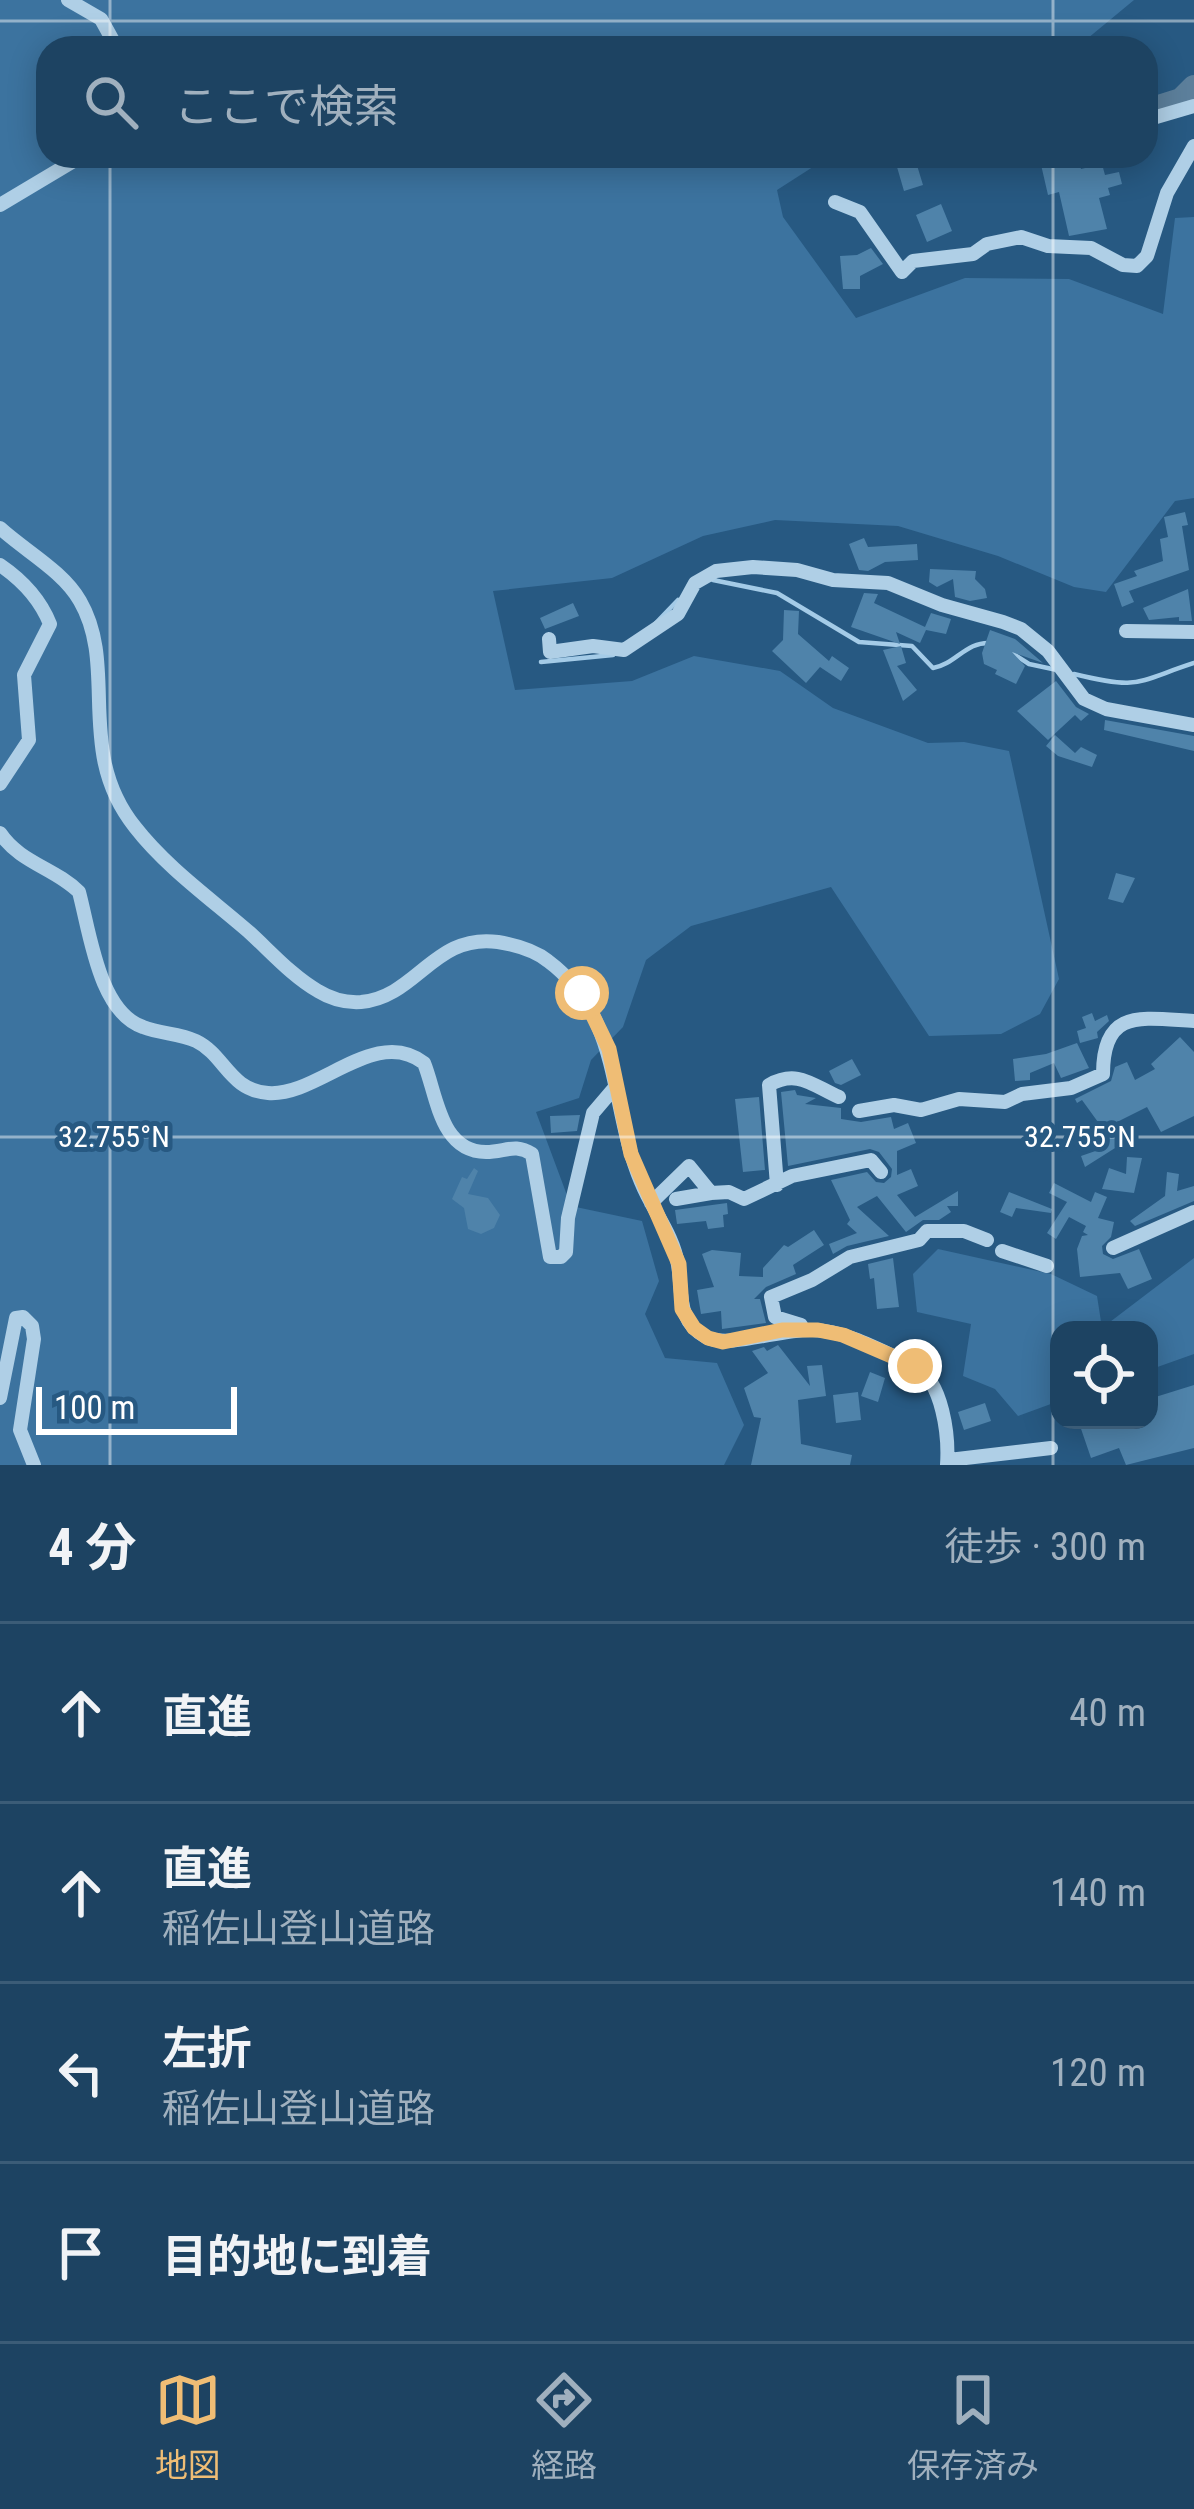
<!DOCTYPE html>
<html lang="ja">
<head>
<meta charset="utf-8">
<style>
	body { margin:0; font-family:"Roboto Condensed","Noto Sans JP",sans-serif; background:#2a4e6b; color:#f1f3f6 }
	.controls { position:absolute; right:36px; bottom:36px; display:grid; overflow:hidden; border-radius:24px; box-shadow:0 6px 30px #0003 }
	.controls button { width:108px; height:108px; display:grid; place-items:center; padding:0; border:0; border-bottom:3px solid #3b5c77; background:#1d4362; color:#f1f3f6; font:60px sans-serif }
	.scale { position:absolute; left:36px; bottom:30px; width:201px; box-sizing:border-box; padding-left:12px; border:6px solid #fff; border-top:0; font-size:33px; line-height:42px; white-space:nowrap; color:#fff; -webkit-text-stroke:9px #275982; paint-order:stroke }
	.stop { position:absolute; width:36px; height:36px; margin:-27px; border:9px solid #efbd75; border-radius:50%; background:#fff }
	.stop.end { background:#efbd75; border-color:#fff; box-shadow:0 3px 12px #0008 }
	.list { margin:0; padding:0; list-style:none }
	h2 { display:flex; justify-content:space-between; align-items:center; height:156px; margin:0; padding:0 48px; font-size:51px }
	h2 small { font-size:39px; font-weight:400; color:#a0b0be }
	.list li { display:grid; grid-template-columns:78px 1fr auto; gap:36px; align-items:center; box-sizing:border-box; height:180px; padding:0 48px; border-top:3px solid #3b5c77 }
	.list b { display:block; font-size:45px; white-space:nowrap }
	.list p { margin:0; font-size:39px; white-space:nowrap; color:#a0b0be }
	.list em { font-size:39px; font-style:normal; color:#a0b0be }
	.icon { flex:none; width:66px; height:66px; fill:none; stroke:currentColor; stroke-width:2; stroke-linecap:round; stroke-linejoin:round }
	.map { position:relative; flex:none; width:1194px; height:1465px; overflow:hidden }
	.search { position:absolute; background:#1d4362; box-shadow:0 6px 30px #0003; left:36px; right:36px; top:36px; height:132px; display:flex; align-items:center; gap:30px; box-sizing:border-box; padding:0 42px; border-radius:36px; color:#a0b0be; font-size:45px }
	.sheet { height:876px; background:#1d4362 }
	nav { display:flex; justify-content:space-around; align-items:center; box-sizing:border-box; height:168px; border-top:3px solid #3b5c77; background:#1d4362; font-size:33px; color:#a0b0be }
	nav a { display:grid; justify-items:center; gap:6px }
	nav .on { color:#efbd75 }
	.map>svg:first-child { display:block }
	.green { fill:#3c739f }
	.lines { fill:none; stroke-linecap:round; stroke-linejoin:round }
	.stream { stroke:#a4cbe7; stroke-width:4.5 }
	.river { stroke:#5c7f9b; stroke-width:24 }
	.building { fill:#4f83aa }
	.minor { stroke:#afcfe6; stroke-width:14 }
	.route { stroke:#efbd75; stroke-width:15 }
	.ticks { fill:none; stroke:#fff; stroke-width:3; stroke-opacity:0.45 }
	.ticks-label { font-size:30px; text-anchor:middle; fill:#fff; stroke:#275982; stroke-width:10; stroke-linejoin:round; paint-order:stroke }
</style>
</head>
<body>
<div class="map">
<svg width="1194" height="1465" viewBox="0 0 1194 1465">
	<rect width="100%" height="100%" fill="#275982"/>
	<path class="green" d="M0,0h1134l-58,48h-1028v108h782l-53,34 6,27 73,101 109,-40 104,1 94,35 12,-96 19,-1v281l-19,3 -69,91 -32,-5 -76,-31 -100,-30 -123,-6 -72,16 -91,42 -119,13 22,99 117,-9 62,-25 86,15 53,37 95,35 36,-1 45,9 50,228 -19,35 -39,20 -72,2 -98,-149 -140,39 -45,34 -23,67 -32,33 -12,38 -43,14 35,94 71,15 17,60 -14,33 20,44 52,5 27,62 -20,40h-724z
		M938,1249l113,25 46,22 5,32 92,-70v96l-45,16v-40h-90v71l-41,15 -23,-27 -32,-13 8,-52 -54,-12 -4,-38z"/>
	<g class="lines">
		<path class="stream" d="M713,580l64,13 82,49 53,4 21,22c23,-4 33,-27 58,-25
			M653,626l25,-26
			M1012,653l17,11 28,6
			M541,662l72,-7
			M1074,674c66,16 59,9 120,-11"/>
		<path class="river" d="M1146,111l35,-11 13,-13"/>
	</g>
	<path class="building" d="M1039,156h39l3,13 21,-5 3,11 14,-3 3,12 -14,4 2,7 -11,3 8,31 -38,7 -10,-44 -11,3z
		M916,162l7,23 -19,6 -7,-24z
		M941,204l11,27 -25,11 -11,-27z
		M871,248l12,16 -23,12v13h-17l-3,-33 17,-1z
		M1185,512l3,13 -6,1 7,44 -60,21 5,11 -12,5 -8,-23 23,-8 -3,-5 29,-10 -3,-22 8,-2 -4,-20z
		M864,538l4,9 49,-3 1,16 -33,2 -17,9 -9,-1 -10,-26z
		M930,569l46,2 -1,8 10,10 2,9 -17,3 -15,-4 -2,-18 -16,8 -8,-5z
		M1188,589l4,32h-13v-4l-30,3 -6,-12z
		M864,593l14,1 -4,9 51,24 6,-14 20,6 -5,15 -20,-4 -6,13 -24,-11 4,12 -49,-17z
		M573,603l6,13 -34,13 -5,-11z
		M784,610l15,1 -1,23 31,27 3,-5 17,12 -8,13 -21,-14 -14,16 -34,-32 11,-11z
		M990,630l25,9 28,24 -31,-11 13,14 -9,18 -21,-10 2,-4 -13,-6 -2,-11z
		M901,646l5,17 -9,3 20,24 -14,11 -20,-51z
		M1056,681l20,26 13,7 -8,7 -6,-6 -27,25 -31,-29z
		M1105,720l89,16v15l-90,-21z
		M1055,735l20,18 6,-6 16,8 -5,12 -34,-11 -12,-10z
		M1116,873l19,5 -12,25 -15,-4z
		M1092,1013l3,8 12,-6 2,6 -12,11 1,6 -18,5 -3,-12 9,-3 -4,-11z
		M1180,1037l14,15v64l-33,16 -14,-25 -44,22 -21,-29 -5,3 -2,-4 36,-18 4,-14 12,-5 8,18 20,-11 -4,-5z
		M1077,1043l12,25 -28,10 -7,-15 -24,10v7l-15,1 -2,-22 33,-5z
		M852,1059l9,16 -20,10 -6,-2 -6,-12z
		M795,1090l2,5 19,3 -11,6 36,4v11l20,3 30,-5 3,12 14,-6 8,20 -19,8v24l14,-6 7,17 -21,9 18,22 43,-26v15h-11l4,6 -12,8h-16l-17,12 -29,-36 -20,11 32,29 -42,10 -14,8 -4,-10 28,-11 -10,-9 3,-4 -19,-40 36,-8 9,10 8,1 7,-6 1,-8 -13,-17 -9,-3 -82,17 -7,-74z
		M759,1097l6,73 -22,2 -8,-73z
		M580,1115l-3,16 -26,2 -1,-17z
		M1114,1129l9,14 -38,24 -4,-11 26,-9 -6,-10z
		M1127,1157l15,1 -8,35 -32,-4 7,-21 17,6z
		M474,1168l4,3 -10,23 20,4 12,17 -6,13 -13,6 -13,-5 -4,-21 -12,-9 10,-22 5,2z
		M1167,1172l12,2 -2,17 17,-5v15l-59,25 -5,-5 35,-25z
		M1054,1183l37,19 4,-10 12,5 -9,21 16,4 -3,15 -9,9 1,8 10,5 26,-10 13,30 -24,10 -8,-16 -40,4 -3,-28 5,-13 6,-1 -5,-3 3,-6 -17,-9 -13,22 -9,-6 20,-31 -18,-9z
		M1009,1192l43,17 -1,4 -35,-5 -4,9 -12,-5z
		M727,1203l1,11 -5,1 1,12 -16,2 -2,-8 -29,3 -2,-14z
		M814,1230l10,15 -31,20 3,9 -30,13 -12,12h6l6,24 -44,6 -1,-18 -20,3 -4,-24 17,-3 -12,-33 10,-4 29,3 -2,23 24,1v-9l21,-23 4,2z
		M893,1258l6,49 -22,2 -3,-31 -4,1 -2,-15z
		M778,1345l32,41 -3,-20 15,-1 4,31 -28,4 3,44 51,11 -2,10h-99l10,-47 -7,-1 -10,-29 24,-15 -16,-22 12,-4 3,4z
		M870,1372l15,6 -7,24 -17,-6z
		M1194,1385v63l-68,17 -7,-17 -28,10 -13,-38h71v-21z
		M858,1392l3,28 -25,3 -3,-28z
		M985,1403l6,18 -27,9 -6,-18z"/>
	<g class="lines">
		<path class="minor" d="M68,0l33,19 16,29
			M1146,120l48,-14
			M835,202l25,10 42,60 11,-11 60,-7 14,-10 34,-7 27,9 43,2 32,17 14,1 10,-10 20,-63 27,-47
			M0,205l82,-49
			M0,528c25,23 63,43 80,73 39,67 -6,150 55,226 31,40 76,72 114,105 22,20 43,44 69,59 13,8 27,12 43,11 56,-5 73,-69 137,-60 18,3 36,8 50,19 74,55 61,145 93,221 11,28 33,53 37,83 5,28 -2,56 28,72 23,12 77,-9 107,-7 35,1 70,22 102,36 28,16 34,70 32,99
			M0,565c22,15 40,34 50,59l-26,51 5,65 -29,44
			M1126,631l68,1
			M549,639l1,13 43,-6 31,4 54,-36 17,-31 21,-12 37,-4 44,3 36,10 55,3 54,22 61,17 18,7 27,22 36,48 22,10 88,16
			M0,833c20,30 55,35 79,59 11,41 20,120 64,135 18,7 36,6 53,14 29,14 33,49 72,52 50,4 107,-68 156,-30 13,32 16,89 62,89 19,0 29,-9 46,2l18,103h11l5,-5 2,-34 25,-105 23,-27
			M859,1111l35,-6 27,5 38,-11 46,3 17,-8 49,-6 32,-14c0,-66 38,-56 91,-53
			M777,1185l-8,-100c28,-16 43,0 70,12
			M676,1199l35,-6
			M651,1203l38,-37 22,27 18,-1 15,7 48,-23 79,-16 10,12
			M1113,1248l81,-36
			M1002,1251l45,15
			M801,1325l-26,-8 -4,-20 41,-17 38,-23 69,-17 8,-9h37l23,9
			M0,1398l16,-80 7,-1 9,9 2,13 -14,91 14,35
			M949,1460l102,-12"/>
	</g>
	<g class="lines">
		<path class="route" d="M582,993l27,56 22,105 48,110 3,45 12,19 14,10 15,4 59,-12h36l25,5 72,31"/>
	</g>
	<path class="ticks" d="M110,0v48M1053,0v48M0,21h1194M110,156v1309M1053,156v1309M0,1137h1194"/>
	<g class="ticks-label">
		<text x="114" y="1147">32.755°N</text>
		<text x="1080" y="1147">32.755°N</text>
	</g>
</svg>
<div class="controls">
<button><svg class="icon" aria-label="locate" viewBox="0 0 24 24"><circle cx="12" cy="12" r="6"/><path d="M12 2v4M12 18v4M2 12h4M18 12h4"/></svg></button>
</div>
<div class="scale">100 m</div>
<div class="stop" style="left:582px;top:993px"></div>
<div class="stop end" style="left:915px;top:1366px"></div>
<div class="search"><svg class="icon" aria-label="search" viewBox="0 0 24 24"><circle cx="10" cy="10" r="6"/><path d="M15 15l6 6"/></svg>ここで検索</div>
</div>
<section class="sheet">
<h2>4 分<small>徒歩 · 300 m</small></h2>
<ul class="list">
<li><svg class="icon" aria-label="ahead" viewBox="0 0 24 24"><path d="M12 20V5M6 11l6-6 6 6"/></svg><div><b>直進</b></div><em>40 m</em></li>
<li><svg class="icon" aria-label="ahead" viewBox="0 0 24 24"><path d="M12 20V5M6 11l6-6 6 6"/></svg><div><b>直進</b><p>稲佐山登山道路</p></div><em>140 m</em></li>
<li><svg class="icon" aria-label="left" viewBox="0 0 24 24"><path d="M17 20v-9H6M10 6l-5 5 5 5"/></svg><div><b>左折</b><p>稲佐山登山道路</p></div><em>120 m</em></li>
<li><svg class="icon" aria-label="arrive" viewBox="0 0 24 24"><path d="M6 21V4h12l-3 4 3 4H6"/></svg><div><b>目的地に到着</b></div></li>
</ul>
</section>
<nav>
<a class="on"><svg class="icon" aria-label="map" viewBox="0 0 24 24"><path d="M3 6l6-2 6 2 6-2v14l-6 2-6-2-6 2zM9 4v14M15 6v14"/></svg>地図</a>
<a><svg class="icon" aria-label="directions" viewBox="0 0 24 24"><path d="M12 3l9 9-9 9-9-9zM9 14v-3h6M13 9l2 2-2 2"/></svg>経路</a>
<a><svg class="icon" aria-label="saved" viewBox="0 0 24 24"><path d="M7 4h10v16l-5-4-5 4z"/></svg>保存済み</a>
</nav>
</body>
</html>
